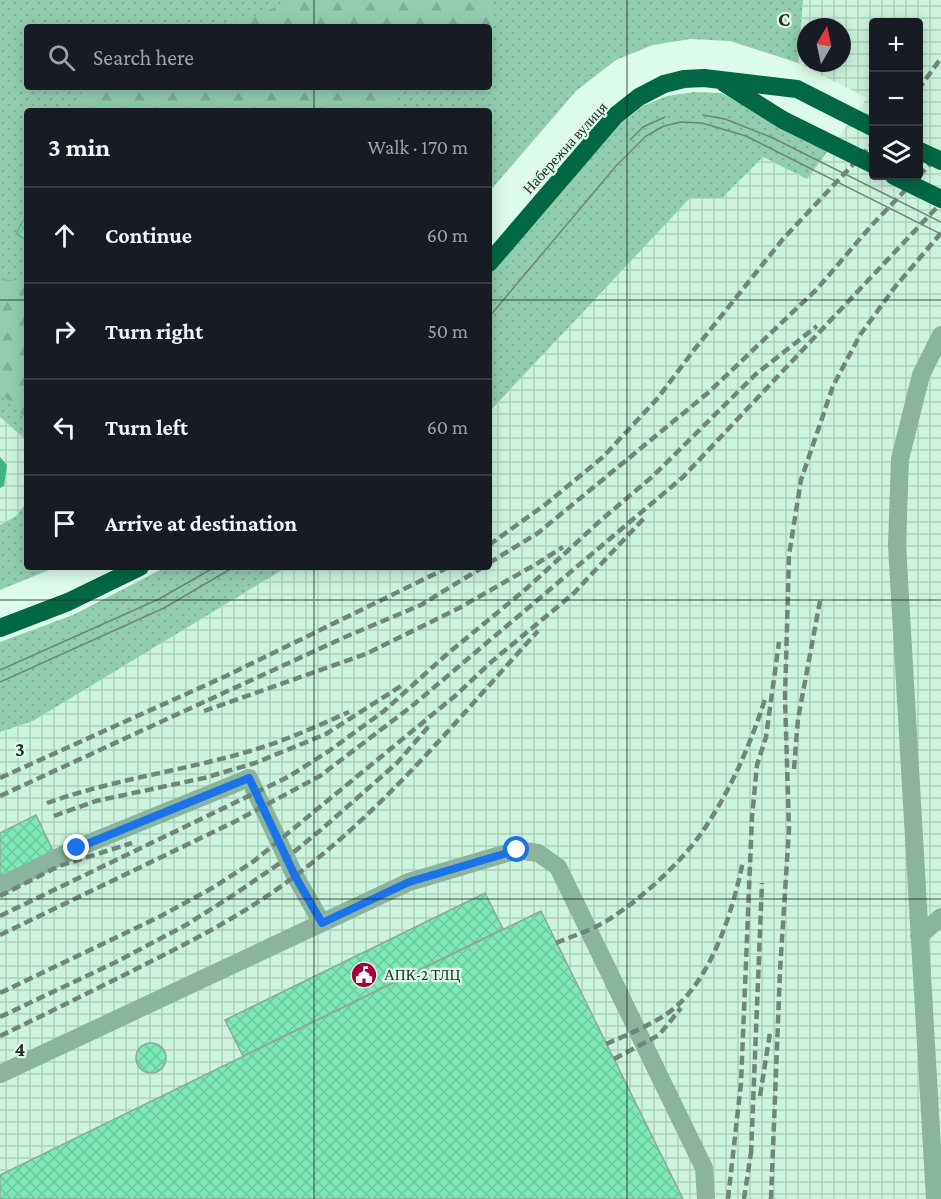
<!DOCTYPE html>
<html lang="en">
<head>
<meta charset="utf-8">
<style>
	body { margin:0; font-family:"Crimson Pro",serif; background:#20242c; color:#f1f3f6 }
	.controls { position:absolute; right:18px; top:18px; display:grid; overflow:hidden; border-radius:6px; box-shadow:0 3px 15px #0003 }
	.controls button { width:54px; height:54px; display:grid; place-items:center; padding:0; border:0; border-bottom:2px solid #363941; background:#171b24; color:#f1f3f6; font:30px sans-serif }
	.compass { position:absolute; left:797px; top:18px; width:54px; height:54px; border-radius:50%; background:#171b24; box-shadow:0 3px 15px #0003; rotate:9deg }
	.stop { position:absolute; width:18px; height:18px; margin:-14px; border:4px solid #1a73e8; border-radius:50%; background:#fff }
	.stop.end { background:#1a73e8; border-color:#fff; box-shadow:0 2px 6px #0008 }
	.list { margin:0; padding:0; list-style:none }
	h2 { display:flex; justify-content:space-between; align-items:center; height:78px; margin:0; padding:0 24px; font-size:26px }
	h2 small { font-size:20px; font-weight:400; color:#9ea1a6 }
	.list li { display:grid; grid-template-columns:39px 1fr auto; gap:18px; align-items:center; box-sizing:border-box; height:96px; padding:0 24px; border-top:2px solid #363941 }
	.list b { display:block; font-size:22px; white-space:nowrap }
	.list em { font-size:20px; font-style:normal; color:#9ea1a6 }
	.icon { flex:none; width:33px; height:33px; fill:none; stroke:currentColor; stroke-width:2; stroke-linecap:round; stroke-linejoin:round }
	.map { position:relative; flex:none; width:941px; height:1199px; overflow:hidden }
	.search { position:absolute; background:#171b24; box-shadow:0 3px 15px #0003; left:24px; top:24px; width:468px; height:66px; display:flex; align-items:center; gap:15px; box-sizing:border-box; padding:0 21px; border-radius:6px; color:#9ea1a6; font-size:22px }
	.panel { position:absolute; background:#171b24; box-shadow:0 3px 15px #0003; left:24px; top:108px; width:468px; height:462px; border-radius:6px }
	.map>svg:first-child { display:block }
	.industrial { fill:url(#industrial-grid); fill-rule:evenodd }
	.grass { fill:url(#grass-dots); fill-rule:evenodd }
	.forest { fill:url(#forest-firs) }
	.water { fill:#43b384 }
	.building { fill:url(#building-cross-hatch); stroke:#8ca99a; stroke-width:1.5 }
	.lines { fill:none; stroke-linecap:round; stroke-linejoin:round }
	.minor { stroke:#8ab49e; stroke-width:18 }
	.highway { stroke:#016745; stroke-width:18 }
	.tram { stroke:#72857b; stroke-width:1.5 }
	.rail { stroke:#72857b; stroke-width:4.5; stroke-dasharray:9 4.5; stroke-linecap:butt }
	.highway-bridge { stroke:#016745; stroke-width:18 }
	.route { stroke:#1a73e8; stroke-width:8 }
	.grid { fill:none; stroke:#232e28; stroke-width:1.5; stroke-opacity:0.55 }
	.labels { text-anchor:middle; stroke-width:4.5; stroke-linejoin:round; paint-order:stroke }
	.street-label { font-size:15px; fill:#232e28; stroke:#ddfbeb }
	.poi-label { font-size:15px; fill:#232e28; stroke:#ddfbeb; text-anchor:start }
	.grid-label { font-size:20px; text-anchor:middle; font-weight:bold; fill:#232e28; stroke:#ddfbeb; stroke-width:4.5; stroke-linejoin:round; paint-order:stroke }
</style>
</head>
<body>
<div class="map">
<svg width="941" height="1199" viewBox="0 0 941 1199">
	<defs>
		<pattern id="industrial-grid" width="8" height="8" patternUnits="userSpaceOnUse" patternTransform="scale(1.5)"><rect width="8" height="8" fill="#ccf3de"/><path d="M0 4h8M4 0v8" fill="none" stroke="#afd1be"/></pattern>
		<pattern id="grass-dots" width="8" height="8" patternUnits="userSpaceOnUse" patternTransform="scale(1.5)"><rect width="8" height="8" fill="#91ceaf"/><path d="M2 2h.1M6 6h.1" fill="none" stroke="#7db197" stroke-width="1.8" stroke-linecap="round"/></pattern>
		<pattern id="forest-firs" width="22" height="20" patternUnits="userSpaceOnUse" patternTransform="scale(1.5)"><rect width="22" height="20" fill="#91ceaf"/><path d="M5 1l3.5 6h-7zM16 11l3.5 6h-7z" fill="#7db197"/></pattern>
		<pattern id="building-cross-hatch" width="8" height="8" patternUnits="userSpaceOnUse" patternTransform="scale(1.5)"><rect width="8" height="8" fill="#7de9b7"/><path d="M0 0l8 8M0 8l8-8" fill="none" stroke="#6cc89d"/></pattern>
	</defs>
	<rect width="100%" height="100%" fill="#ddfbeb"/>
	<path class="industrial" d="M803,0h138v1199h-941v-467l33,-11 254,-154h202v-155l201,-215 32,1 41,-41 44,22 60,-81 -69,-35zM874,22h44v154h-44zM806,27h36v36h-36z
		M0,417l27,24v61l-11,14 -16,9z"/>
	<path class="grass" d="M0,0h803l-5,63 -68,-22 -40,-2 -37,6 -37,15 -40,31 -87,101v-81h-462v330l-27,-24zM27,27h462v60h-462z
		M694,92l27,1 109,55 -23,31 -44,-22 -41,41h-32l-201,214v-139l80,-97 40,-44 34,-26 24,-10z
		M27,502v65h29l-56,23v-65l16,-9z
		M166,567h121l-254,154 -33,11v-90l73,-27z"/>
	<path class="forest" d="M291,0h197c6,12 10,23 1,35v-8h-281l45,-10z
		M94,87h302v13l4,11h-329l14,-17z
		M0,279l27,2v139l-27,-28z"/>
	<path class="water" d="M0,457l7,8 -3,21 -4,2z"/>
	<path class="building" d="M25,218l2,1v21l-11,-6z
		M36,815l18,38 -54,27v-47z
		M485,893l18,36 -260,127 -18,-36z
		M541,911l142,288h-683v-24z
		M136 1058a15 15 0 1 1 30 0a15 15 0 1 1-30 0Z"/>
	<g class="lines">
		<path class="minor" d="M0,886l77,-38 172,-70 46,98 27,47
			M919,936l22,-19
			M0,1074l409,-192 108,-32 21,3 20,14 146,301 2,31
			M935,1199l-38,-654 3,-86 21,-84 20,-40"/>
		<path class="highway" d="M724,83l59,37
			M489,263l126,-147 24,-19 25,-13 20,-5 20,-1 93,11 77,39
			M0,628l68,-26 72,-35"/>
		<path class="tram" d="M703,115l22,4 48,19 168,84
			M630,140l13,-13 22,-10
			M489,317l127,-151 30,-30 18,-10 17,-4 21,1 44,13 195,98
			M0,670l159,-71 56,-32
			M0,682l164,-74 70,-41"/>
		<path class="rail" d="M918,90l23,-32
			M489,545l57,-41 57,-47 54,-58 37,-49 89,-111 91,-97
			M489,563l49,-30 171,-141 108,-103 54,-63 70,-73
			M204,711l162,-57 95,-47 77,-44 25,-16
			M794,769l4,-50 22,-118
			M0,778l226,-102 223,-109
			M0,796l345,-159 76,-32 62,-38
			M47,803c70,-25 143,-33 213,-55 31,-10 60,-23 89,-36
			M54,816l42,-15 108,-23 51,-15 71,-29 75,-48
			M0,896l59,-30 73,-23
			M0,916l288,-139 41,-26 55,-40 62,-56 80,-66 74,-68 53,-45 103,-102 61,-48
			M0,935l236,-114 84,-45 92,-70 271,-229 258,-274
			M556,943c19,-8 42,-15 58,-27 28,-18 67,-54 86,-81 29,-41 50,-89 65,-136
			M0,993l159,-76 55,-30 40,-26 201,-165 35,-33 83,-69 73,-78
			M0,1017l116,-55 70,-37 49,-31 48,-33 40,-33 74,-65 32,-37
			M0,1036c46,-22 92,-45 138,-68 54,-27 109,-55 157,-92 92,-69 166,-161 243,-245
			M606,1044c20,-9 41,-17 59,-29 45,-29 68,-104 78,-154
			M614,1059l45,-24 22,-27
			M760,1096l10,-63
			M751,1154l11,-271
			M728,1199l13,-116 11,-266 5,-52 9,-28 13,-95
			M744,1199l8,-53
			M771,1199l9,-228 9,-142 -4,-131 4,-143 12,-75 32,-94 27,-51 35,-48 46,-54"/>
		<path class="highway-bridge" d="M783,120l91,45
			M918,150l23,11
			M894,176l47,23"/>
	</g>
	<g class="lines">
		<path class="route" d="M77,848l172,-70 46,98 27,47 87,-41 108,-32"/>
	</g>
	<path class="grid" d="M314,0v27M627,0v1199M314,87v24M0,300h27M489,300h452M314,567v632M0,600h941M0,899h941"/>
	<defs>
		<g id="civic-disc" transform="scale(1.35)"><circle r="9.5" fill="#a1023a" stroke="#ddfbeb"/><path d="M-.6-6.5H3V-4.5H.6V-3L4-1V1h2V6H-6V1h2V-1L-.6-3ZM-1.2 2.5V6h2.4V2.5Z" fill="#fff"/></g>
	</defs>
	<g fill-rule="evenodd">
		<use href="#civic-disc" x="364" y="975"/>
	</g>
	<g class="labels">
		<g class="street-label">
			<text transform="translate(565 148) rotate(-48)" y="5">Набережна вулиця</text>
		</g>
		<g class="poi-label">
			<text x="384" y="980">АПК-2 ТЛЦ</text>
		</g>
	</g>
	<g class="grid-label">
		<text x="784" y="26">C</text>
		<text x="20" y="756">3</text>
		<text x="20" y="1056">4</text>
	</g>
</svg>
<div class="controls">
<button>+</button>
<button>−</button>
<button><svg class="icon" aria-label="layers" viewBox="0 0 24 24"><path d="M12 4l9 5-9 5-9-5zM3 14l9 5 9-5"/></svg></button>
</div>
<svg class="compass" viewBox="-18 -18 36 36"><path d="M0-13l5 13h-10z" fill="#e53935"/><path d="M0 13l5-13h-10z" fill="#9ea1a6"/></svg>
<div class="stop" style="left:517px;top:850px"></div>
<div class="stop end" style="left:77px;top:848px"></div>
<div class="search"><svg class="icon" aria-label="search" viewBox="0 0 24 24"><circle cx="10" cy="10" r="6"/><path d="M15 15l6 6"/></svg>Search here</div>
<section class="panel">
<h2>3 min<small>Walk · 170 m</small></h2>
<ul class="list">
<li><svg class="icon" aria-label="ahead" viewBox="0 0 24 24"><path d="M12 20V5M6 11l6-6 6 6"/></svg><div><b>Continue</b></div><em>60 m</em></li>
<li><svg class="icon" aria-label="right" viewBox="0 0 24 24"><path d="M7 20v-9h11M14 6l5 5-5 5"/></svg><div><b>Turn right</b></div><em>50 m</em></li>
<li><svg class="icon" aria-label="left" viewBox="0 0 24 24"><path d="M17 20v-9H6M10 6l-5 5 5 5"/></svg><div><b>Turn left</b></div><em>60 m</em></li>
<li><svg class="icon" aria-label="arrive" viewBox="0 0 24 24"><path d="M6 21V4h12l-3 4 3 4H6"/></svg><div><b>Arrive at destination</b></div></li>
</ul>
</section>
</div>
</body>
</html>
